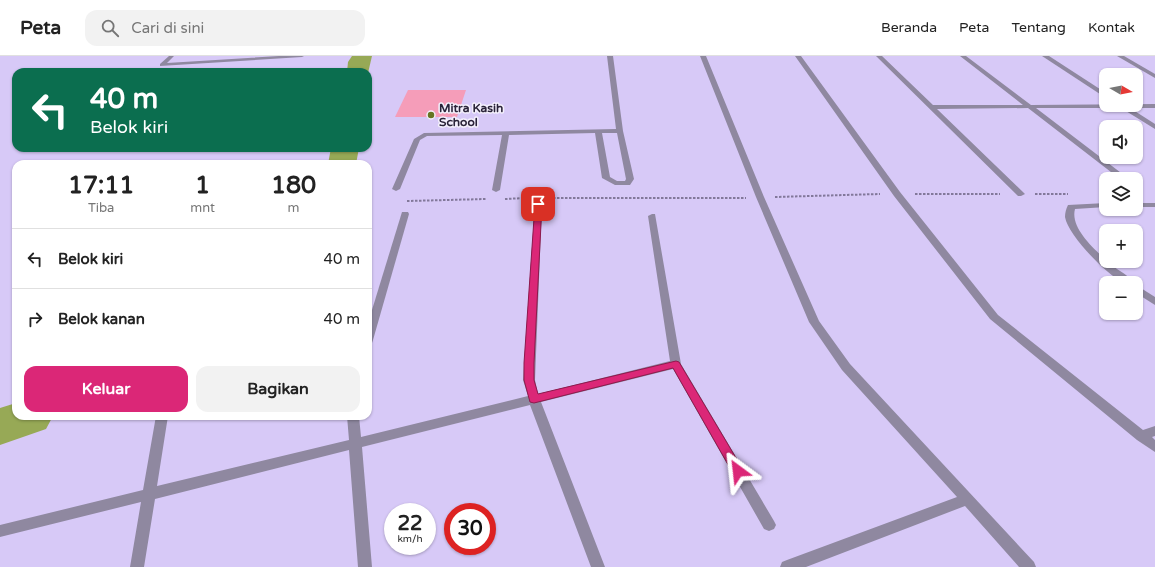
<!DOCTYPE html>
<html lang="id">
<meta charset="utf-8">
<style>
body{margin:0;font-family:"Varela Round",sans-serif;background:#f2f2f2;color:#222;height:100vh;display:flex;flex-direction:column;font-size:15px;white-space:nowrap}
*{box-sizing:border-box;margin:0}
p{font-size:13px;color:#767676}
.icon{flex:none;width:22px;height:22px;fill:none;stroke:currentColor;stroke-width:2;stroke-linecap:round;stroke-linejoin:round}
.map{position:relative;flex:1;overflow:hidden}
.panel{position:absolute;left:12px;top:104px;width:360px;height:260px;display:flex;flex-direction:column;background:#fff;border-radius:12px;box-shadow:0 1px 3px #0004}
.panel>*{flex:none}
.hud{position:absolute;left:12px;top:12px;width:360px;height:84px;border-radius:12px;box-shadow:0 1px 3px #0004;background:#0b6e4f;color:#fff;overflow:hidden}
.needle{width:26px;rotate:99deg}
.buttons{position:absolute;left:1099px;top:12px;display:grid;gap:8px}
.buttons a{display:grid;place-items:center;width:44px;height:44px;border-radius:8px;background:#fff;box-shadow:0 1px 3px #0004;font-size:20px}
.speed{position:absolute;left:384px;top:447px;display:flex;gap:8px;font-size:20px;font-weight:700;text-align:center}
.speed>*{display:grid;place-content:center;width:52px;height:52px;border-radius:50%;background:#fff;box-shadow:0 1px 3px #0004;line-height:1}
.speed small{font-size:10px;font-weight:400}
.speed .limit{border:6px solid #d22;background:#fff;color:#111}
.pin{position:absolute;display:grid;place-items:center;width:34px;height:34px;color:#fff;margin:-17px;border-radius:8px;box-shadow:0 2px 6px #0006}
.me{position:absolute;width:44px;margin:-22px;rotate:330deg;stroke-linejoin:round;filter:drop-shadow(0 0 3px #0008)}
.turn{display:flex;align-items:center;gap:14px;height:84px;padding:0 12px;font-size:18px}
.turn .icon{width:52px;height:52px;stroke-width:2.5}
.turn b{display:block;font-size:28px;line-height:34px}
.eta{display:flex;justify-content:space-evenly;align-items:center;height:68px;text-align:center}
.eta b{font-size:24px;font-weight:700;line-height:28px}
.primary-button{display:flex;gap:8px;margin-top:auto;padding:8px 12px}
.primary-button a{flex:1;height:46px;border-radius:12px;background:#db2777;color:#fff;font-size:16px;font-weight:700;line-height:46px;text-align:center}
.primary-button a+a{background:#f2f2f2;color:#222}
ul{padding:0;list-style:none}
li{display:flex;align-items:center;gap:12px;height:60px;padding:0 12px;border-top:1px solid #e0e0e0}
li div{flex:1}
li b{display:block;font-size:15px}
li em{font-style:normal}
header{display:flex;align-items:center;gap:24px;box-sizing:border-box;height:56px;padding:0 20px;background:#fff;border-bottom:1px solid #e0e0e0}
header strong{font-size:19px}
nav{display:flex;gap:22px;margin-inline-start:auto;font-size:14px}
.search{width:280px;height:36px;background:#f2f2f2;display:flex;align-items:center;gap:10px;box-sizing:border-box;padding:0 14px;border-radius:12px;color:#767676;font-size:15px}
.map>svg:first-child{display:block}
</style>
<header>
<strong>Peta</strong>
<div class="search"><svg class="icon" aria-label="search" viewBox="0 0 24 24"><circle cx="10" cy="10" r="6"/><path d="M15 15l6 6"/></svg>Cari di sini</div>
<nav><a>Beranda</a><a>Peta</a><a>Tentang</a><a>Kontak</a></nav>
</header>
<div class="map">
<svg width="1155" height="511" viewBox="0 0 1155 511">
<rect width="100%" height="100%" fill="#d7c9f7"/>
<path fill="#f59db9" d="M 408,34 L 466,34 L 457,61 L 395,61 Z"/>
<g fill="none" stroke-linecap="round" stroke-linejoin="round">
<g fill="#97a956" fill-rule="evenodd">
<path d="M 352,0 L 372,0 L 368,17 L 347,16 L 348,6 Z"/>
<path d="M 331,92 L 359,92 L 356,108 L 328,108 Z"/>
<path d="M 16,347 L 16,360 L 53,360 L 46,373 L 0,389 L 0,352 Z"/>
</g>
<g stroke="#82789a" stroke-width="2" stroke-dasharray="2.5 1.5" stroke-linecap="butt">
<path d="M 915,138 L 1000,138"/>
<path d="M 1035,138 L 1068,138"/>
<path d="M 775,141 L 880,138"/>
<path d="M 549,142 L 746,142"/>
<path d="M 505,143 L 526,142"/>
<path d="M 407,145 L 486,143"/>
</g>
<path fill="#8f88a0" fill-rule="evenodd" d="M 169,0 L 174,0 L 167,7 L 279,0 L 304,0 L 302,1 L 160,10 L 160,8 Z"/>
<g fill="#8f88a0" fill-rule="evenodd">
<path d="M 607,0 L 613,0 L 623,75 L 634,123 L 630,129 L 615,129 L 602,122 L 595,77 L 509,79 L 500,134 L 496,136 L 492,134 L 502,79 L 427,80 L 420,84 L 400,133 L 396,135 L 392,133 L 414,83 L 424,77 L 616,73 ZM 602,77 L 617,77 L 626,123 L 625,125 L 617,125 L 610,121 Z"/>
<path d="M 700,0 L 706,0 L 764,141 L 819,265 L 850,308 L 1034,506 L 1036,511 L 1019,511 L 965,450 L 806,511 L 780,511 L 782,506 L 787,504 L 957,441 L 842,314 L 809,266 L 756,141 Z"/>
<path d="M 795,0 L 801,0 L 900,136 L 998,259 L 1143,374 L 1155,370 L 1155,380 L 1152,381 L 1155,384 L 1155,396 L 1137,384 L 990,263 L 894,140 Z"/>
<path d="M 876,0 L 882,0 L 933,49 L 1023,49 L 960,0 L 966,0 L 1031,49 L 1155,48 L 1155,52 L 1130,52 L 1155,68 L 1155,73 L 1121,52 L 1036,52 L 1129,123 L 1120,123 L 1028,52 L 937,53 L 1025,138 L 1021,140 L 1018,140 Z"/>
<path d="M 1042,0 L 1049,0 L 1106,37 L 1106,42 Z"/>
<path d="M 1117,0 L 1124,0 L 1155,18 L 1155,22 Z"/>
<path d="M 535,146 L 538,146 L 542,148 L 535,324 L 538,338 L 670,305 L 648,160 L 652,158 L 655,158 L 681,308 L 774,465 L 776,469 L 774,473 L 769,475 L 764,473 L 673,313 L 541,346 L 605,511 L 591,511 L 530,349 L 362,391 L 372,511 L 358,511 L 349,394 L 155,443 L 144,511 L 130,511 L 141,446 L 0,481 L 0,469 L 143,434 L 156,360 L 168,360 L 157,430 L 349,384 L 347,360 L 359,360 L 361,381 L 528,340 L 523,324 Z"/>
<path d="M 1106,147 L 1106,151 L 1075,153 C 1069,175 1103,201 1117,213 C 1123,217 1130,221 1134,227 C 1130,227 1125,228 1122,226 C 1105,217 1068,179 1065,161 C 1065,157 1066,153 1068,149 Z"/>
<rect x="1136" y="147" width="19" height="4"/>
<path d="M 402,156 L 408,156 L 409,158 L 373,284 L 372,287 L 368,288 L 368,267 Z"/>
<path d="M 1136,229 L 1155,241 L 1155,249 L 1136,237 Z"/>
</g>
</g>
<path fill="#db2777" stroke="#8e194d" d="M 538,146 L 542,148 L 534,307 L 534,324 L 538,338 L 676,305 L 679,306 L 742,412 L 744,415 L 742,419 L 738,420 L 734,419 L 673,312 L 534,347 L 530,346 L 524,324 L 524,307 L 535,148 Z"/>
<circle fill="#657522" stroke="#f4f0fc" stroke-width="1.5" cx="431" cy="59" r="4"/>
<g text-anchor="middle" stroke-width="3" stroke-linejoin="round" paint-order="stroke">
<g font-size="12" font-weight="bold" fill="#2a2339" stroke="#f4f0fc" text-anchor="start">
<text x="439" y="56">Mitra Kasih<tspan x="439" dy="14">School</tspan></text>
</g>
</g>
</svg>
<div class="buttons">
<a><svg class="needle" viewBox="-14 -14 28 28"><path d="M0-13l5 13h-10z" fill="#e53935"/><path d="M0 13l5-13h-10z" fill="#767676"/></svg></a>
<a><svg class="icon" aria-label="sound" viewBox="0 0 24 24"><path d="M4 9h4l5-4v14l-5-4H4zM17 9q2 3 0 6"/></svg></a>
<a><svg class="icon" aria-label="layers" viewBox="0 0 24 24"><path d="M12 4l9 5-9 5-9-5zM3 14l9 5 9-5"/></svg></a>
<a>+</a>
<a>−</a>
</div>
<div class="speed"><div>22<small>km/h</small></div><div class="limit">30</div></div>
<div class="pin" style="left:538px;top:148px;background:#d93025"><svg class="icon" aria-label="arrive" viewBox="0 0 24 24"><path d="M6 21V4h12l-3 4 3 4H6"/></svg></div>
<svg class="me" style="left:738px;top:415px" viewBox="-20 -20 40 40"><path d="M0-17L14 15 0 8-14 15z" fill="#db2777" stroke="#fff" stroke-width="4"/></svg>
<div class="hud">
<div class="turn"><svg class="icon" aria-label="left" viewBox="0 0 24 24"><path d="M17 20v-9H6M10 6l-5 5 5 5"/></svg><div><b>40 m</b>Belok kiri</div></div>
</div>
<section class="panel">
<div class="eta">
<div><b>17:11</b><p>Tiba</p></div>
<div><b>1</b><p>mnt</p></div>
<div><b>180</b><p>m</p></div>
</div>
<ul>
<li><svg class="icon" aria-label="left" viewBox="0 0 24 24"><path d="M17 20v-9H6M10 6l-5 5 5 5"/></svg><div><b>Belok kiri</b></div><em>40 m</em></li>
<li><svg class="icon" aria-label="right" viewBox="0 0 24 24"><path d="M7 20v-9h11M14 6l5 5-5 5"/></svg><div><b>Belok kanan</b></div><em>40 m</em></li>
</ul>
<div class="primary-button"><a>Keluar</a><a>Bagikan</a></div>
</section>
</div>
